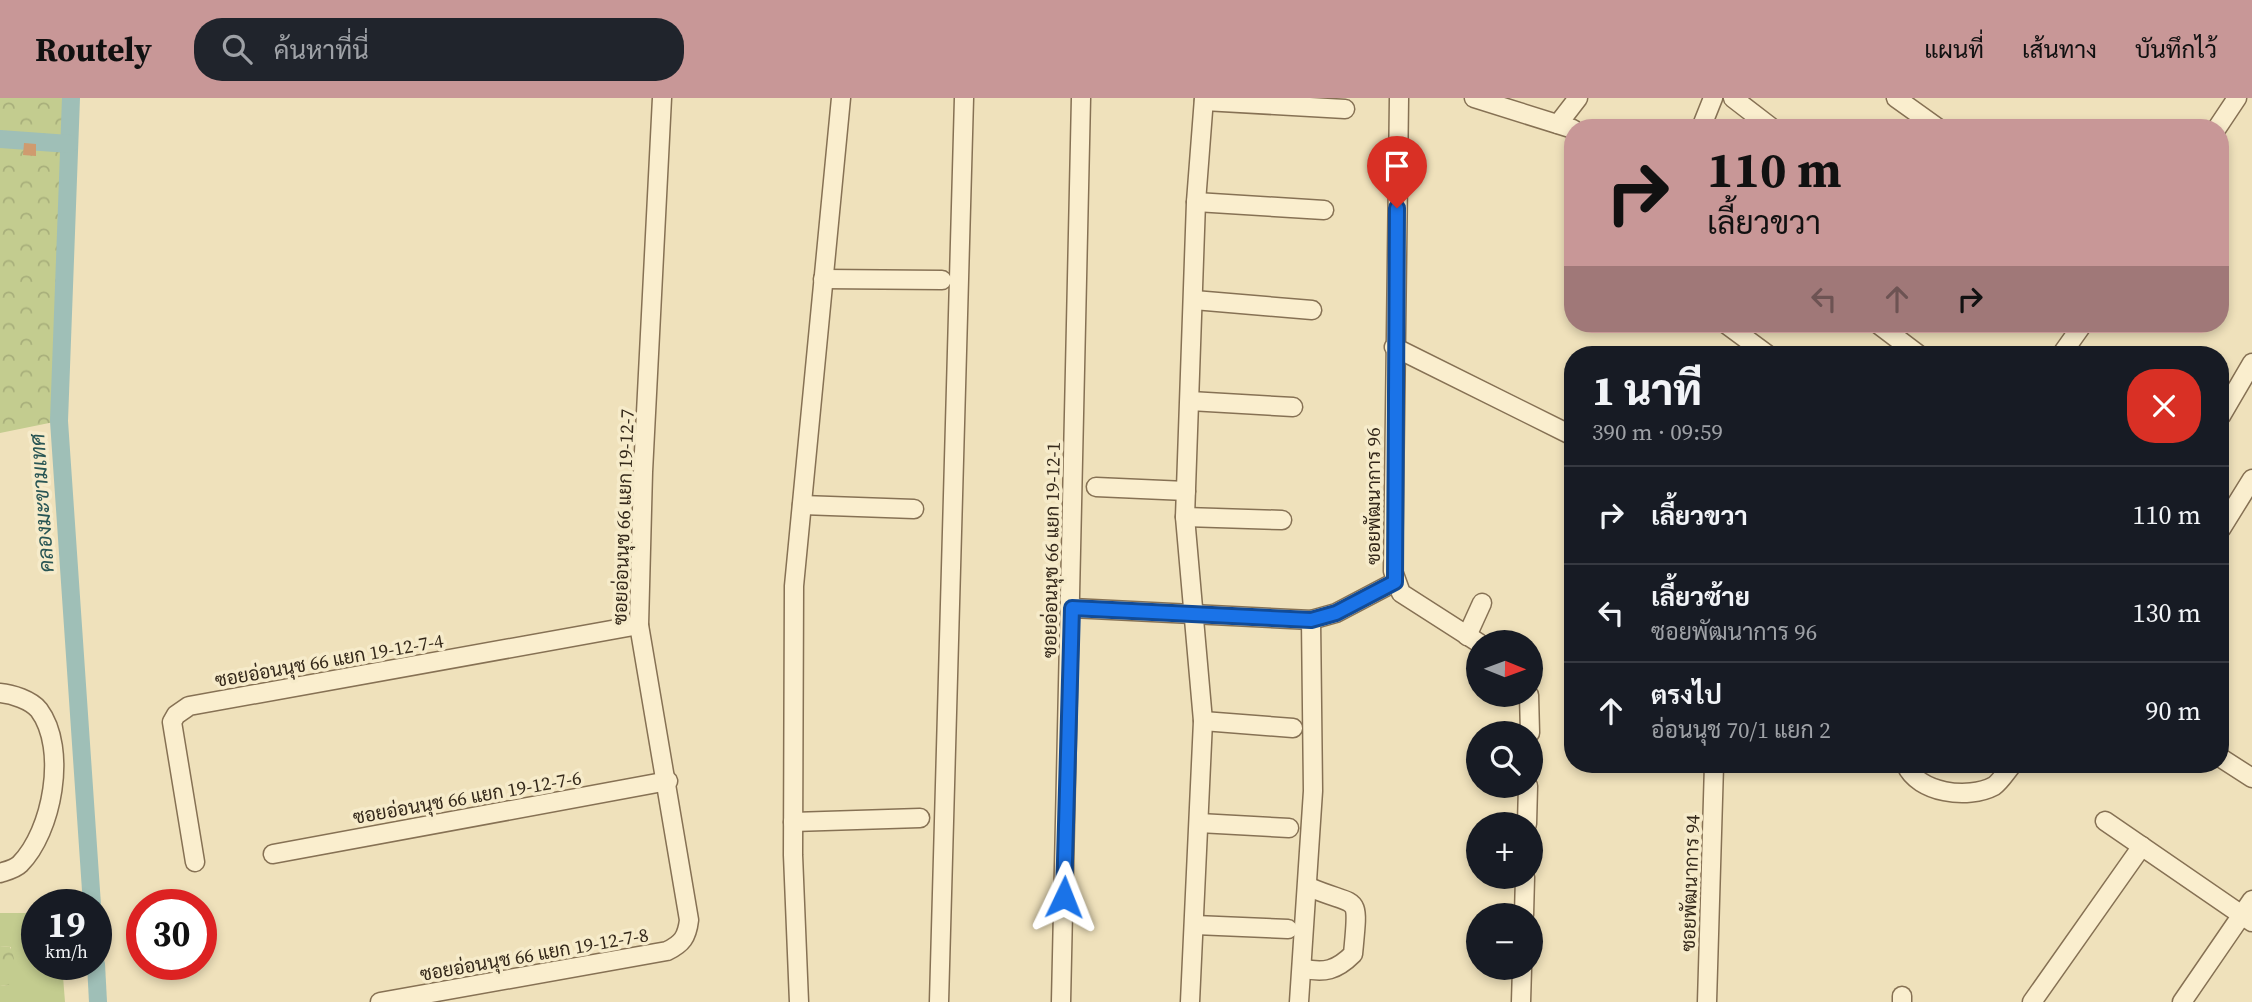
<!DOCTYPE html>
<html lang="th">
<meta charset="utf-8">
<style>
body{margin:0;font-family:"Source Serif 4",Sarabun,serif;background:#20242c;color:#f1f3f6;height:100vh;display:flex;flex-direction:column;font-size:26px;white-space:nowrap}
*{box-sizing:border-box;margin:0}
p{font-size:23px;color:#9ea1a6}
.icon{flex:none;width:38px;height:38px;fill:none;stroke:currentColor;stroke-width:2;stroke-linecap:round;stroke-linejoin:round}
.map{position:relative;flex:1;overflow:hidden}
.side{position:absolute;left:1564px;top:248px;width:665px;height:427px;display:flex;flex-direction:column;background:#171b24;border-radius:28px;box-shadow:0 4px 10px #0003}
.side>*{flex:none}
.top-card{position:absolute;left:1564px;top:21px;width:665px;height:214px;border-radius:28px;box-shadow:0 4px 10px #0003;background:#c89797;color:#111;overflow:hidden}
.needle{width:46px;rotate:91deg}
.tools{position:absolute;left:1466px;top:532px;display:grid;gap:14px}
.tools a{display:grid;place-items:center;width:77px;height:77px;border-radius:50%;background:#171b24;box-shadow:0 4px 10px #0003;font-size:35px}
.speed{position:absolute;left:21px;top:791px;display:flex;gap:14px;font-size:35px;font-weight:700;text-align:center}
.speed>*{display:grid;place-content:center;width:91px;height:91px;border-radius:50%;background:#171b24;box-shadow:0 4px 10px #0003;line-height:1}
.speed small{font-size:18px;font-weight:400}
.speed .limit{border:10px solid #d22;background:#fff;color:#111}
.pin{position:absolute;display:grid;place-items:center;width:60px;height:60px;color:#fff;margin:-72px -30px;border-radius:50% 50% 50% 0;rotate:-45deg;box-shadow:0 0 7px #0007}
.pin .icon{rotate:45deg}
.me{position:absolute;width:77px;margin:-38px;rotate:2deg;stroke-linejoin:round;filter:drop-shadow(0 0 5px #0008)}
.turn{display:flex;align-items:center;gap:24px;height:147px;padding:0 28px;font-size:32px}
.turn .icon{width:91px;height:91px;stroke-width:2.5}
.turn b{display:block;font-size:49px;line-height:60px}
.lanes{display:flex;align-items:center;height:66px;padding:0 28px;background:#0003;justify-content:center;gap:35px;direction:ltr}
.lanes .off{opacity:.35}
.round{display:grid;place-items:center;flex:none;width:74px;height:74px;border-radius:28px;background:#20242c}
.headline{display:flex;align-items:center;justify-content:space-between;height:119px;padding:0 28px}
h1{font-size:42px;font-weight:800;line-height:52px}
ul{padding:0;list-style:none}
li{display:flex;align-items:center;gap:21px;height:98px;padding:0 28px;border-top:2px solid #363941}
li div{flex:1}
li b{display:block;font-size:26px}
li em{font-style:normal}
header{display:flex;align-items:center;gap:42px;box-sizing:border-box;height:98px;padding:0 35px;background:#c89797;color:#111}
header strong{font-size:33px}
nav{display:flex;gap:38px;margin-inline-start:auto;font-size:24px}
.search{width:490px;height:63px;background:#20242c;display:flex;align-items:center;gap:18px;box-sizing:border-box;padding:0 24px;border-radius:28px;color:#9ea1a6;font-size:26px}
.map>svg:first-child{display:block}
</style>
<header>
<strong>Routely</strong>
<div class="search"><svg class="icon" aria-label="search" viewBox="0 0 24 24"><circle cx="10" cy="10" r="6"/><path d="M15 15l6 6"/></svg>ค้นหาที่นี่</div>
<nav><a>แผนที่</a><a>เส้นทาง</a><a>บันทึกไว้</a></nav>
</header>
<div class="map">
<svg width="2252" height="904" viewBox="0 0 2252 904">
<defs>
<pattern id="forest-crowns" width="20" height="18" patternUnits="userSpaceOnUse" patternTransform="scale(1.75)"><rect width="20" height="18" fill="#c3cc8f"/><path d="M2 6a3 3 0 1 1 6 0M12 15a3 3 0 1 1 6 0" fill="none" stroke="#a8af7b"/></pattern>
</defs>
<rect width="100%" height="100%" fill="#efe1bb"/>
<path fill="#c3cc8f" d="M 0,815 L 37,815 L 37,866 L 62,866 L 65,904 L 0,904 L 0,888 L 9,887 L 11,849 L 0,848 Z"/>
<g fill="url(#forest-crowns)">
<path d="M 0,0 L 71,0 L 59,323 L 0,335 Z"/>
<path d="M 0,848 L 10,849 C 16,863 17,873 9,887 L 0,888 Z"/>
</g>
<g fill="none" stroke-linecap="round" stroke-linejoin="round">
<g stroke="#9fbfb7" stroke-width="18">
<path d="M 71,0 L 59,323 L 92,807"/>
<path d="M 0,41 L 69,46"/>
<path d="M 96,866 L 98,904"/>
</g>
</g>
<path fill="#cf9b6f" d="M 24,45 L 36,46 L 36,58 L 23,57 Z"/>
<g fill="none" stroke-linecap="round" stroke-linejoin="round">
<g stroke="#867154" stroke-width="21">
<g id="minor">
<path d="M 1399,0 L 1393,473 L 1401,495 L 1479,545"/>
<path d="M 1474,0 L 1573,31"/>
<path d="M 1733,0 L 1772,30"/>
<path d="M 1896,0 L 1938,30"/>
<path d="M 1204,3 L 1345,11"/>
<path d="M 1558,26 L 1578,0"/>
<path d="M 1701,30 L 1713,0"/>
<path d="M 2217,30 L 2237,0"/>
<path d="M 1196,104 L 1324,112"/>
<path d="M 823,181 L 942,182"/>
<path d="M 1194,202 L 1312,212"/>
<path d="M 1726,226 L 1768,257"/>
<path d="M 1878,226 L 1919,257"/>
<path d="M 1394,249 L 1573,338"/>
<path d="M 2061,257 L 2083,226"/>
<path d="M 1190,303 L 1293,309"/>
<path d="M 2221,318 L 2252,265"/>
<path d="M 1096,389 L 1186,393"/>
<path d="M 802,407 L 914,411"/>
<path d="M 1185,419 L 1282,422"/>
<path d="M 2221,431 L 2252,381"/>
<path d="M 1072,510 L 1311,522 L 1336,515 L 1395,484"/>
<path d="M 1467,538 L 1482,505"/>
<path d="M 0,595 C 12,596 31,602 39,612 C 68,651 52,734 20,766 C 15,771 6,773 0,775"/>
<path d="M 1529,597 L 1530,635"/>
<path d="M 1203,623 L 1293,630"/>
<path d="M 2221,660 L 2252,680"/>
<path d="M 1906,667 C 1918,695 1968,702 1994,688 C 2000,684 2007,673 2012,667"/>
<path d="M 2105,723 L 2252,824"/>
<path d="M 793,724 L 920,720"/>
<path d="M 1199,725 L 1289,730"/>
<path d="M 1527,726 L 1528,688"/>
<path d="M 273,756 L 668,683"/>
<path d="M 195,764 L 172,624 L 176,617 L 189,608 L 639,527"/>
<path d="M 1524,817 L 1525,779"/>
<path d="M 1195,827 L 1288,831"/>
<path d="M 1302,870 C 1324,876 1337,872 1353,856 C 1359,792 1360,811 1309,789"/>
<path d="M 1902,898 L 1902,904"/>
<path d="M 380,904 L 667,853 C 682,846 687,839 689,822 L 639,527 L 643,374 L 662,0"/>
<path d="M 799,904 L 793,757 L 794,488 L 841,0"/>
<path d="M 939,904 L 964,0"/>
<path d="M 1061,904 L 1081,0"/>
<path d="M 1190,904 L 1203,623 L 1185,419 L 1196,104 L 1204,0"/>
<path d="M 1299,904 L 1313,693 L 1311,522"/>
<path d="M 1521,904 L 1522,870"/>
<path d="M 1707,904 L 1714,667"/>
<path d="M 2032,904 L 2142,748"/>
<path d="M 2182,904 L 2252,802"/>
</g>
</g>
<use href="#minor" stroke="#faeece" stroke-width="18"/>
</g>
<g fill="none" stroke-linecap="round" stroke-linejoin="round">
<g stroke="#114b97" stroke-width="18">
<path id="route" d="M 1064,799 L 1072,510 L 1311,522 L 1336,515 L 1395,484 L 1397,110"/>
</g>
<use href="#route" stroke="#1a73e8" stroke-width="12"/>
</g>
<g text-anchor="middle" stroke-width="7" stroke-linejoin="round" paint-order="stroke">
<g font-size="19" fill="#34281a" stroke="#f6ebca">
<text transform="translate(1373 398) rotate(-90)" y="7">ซอยพัฒนาการ 96</text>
<text transform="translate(623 419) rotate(-88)" y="7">ซอยอ่อนนุช 66 แยก 19-12-7</text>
<text transform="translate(1051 452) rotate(-89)" y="7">ซอยอ่อนนุช 66 แยก 19-12-1</text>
<text transform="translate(329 562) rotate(-10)" y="7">ซอยอ่อนนุช 66 แยก 19-12-7-4</text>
<text transform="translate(467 699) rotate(-10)" y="7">ซอยอ่อนนุช 66 แยก 19-12-7-6</text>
<text transform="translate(1690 785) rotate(-88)" y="7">ซอยพัฒนาการ 94</text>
<text transform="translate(534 856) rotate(-10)" y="7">ซอยอ่อนนุช 66 แยก 19-12-7-8</text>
</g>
<g font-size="21" font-style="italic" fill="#285554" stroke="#f6ebca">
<text transform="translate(42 405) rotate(-94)" y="7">คลองมะขามเทศ</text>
</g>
</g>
</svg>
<div class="tools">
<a><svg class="needle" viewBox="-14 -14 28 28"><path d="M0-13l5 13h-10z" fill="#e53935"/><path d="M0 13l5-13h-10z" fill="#9ea1a6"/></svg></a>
<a><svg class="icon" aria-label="search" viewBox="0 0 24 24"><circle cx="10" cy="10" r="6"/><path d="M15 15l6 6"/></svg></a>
<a>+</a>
<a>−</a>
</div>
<div class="speed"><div>19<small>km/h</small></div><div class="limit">30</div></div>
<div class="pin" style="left:1397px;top:110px;background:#d93025"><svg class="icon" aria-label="arrive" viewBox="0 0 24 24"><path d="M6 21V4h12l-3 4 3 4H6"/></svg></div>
<svg class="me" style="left:1064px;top:799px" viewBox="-20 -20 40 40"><path d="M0-17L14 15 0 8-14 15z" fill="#1a73e8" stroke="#fff" stroke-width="4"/></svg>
<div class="top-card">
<div class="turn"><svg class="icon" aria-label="right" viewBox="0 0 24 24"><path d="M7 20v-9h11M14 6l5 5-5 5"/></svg><div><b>110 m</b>เลี้ยวขวา</div></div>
<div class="lanes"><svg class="icon off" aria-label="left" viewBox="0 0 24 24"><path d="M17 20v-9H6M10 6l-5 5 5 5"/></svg><svg class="icon off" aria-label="ahead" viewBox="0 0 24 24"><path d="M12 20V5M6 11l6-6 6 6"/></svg><svg class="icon" aria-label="right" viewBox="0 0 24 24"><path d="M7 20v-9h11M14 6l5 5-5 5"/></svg></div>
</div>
<section class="side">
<div class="headline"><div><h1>1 นาที</h1><p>390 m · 09:59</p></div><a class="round" style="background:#d93025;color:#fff"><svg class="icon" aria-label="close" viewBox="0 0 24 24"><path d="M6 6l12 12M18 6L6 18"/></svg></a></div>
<ul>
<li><svg class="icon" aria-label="right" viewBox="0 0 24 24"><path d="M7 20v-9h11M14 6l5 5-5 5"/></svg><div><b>เลี้ยวขวา</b></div><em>110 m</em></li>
<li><svg class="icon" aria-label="left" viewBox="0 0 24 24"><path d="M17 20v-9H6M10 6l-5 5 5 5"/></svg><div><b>เลี้ยวซ้าย</b><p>ซอยพัฒนาการ 96</p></div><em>130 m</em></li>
<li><svg class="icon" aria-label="ahead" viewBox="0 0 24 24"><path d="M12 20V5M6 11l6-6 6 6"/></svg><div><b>ตรงไป</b><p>อ่อนนุช 70/1 แยก 2</p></div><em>90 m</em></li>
</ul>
</section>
</div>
